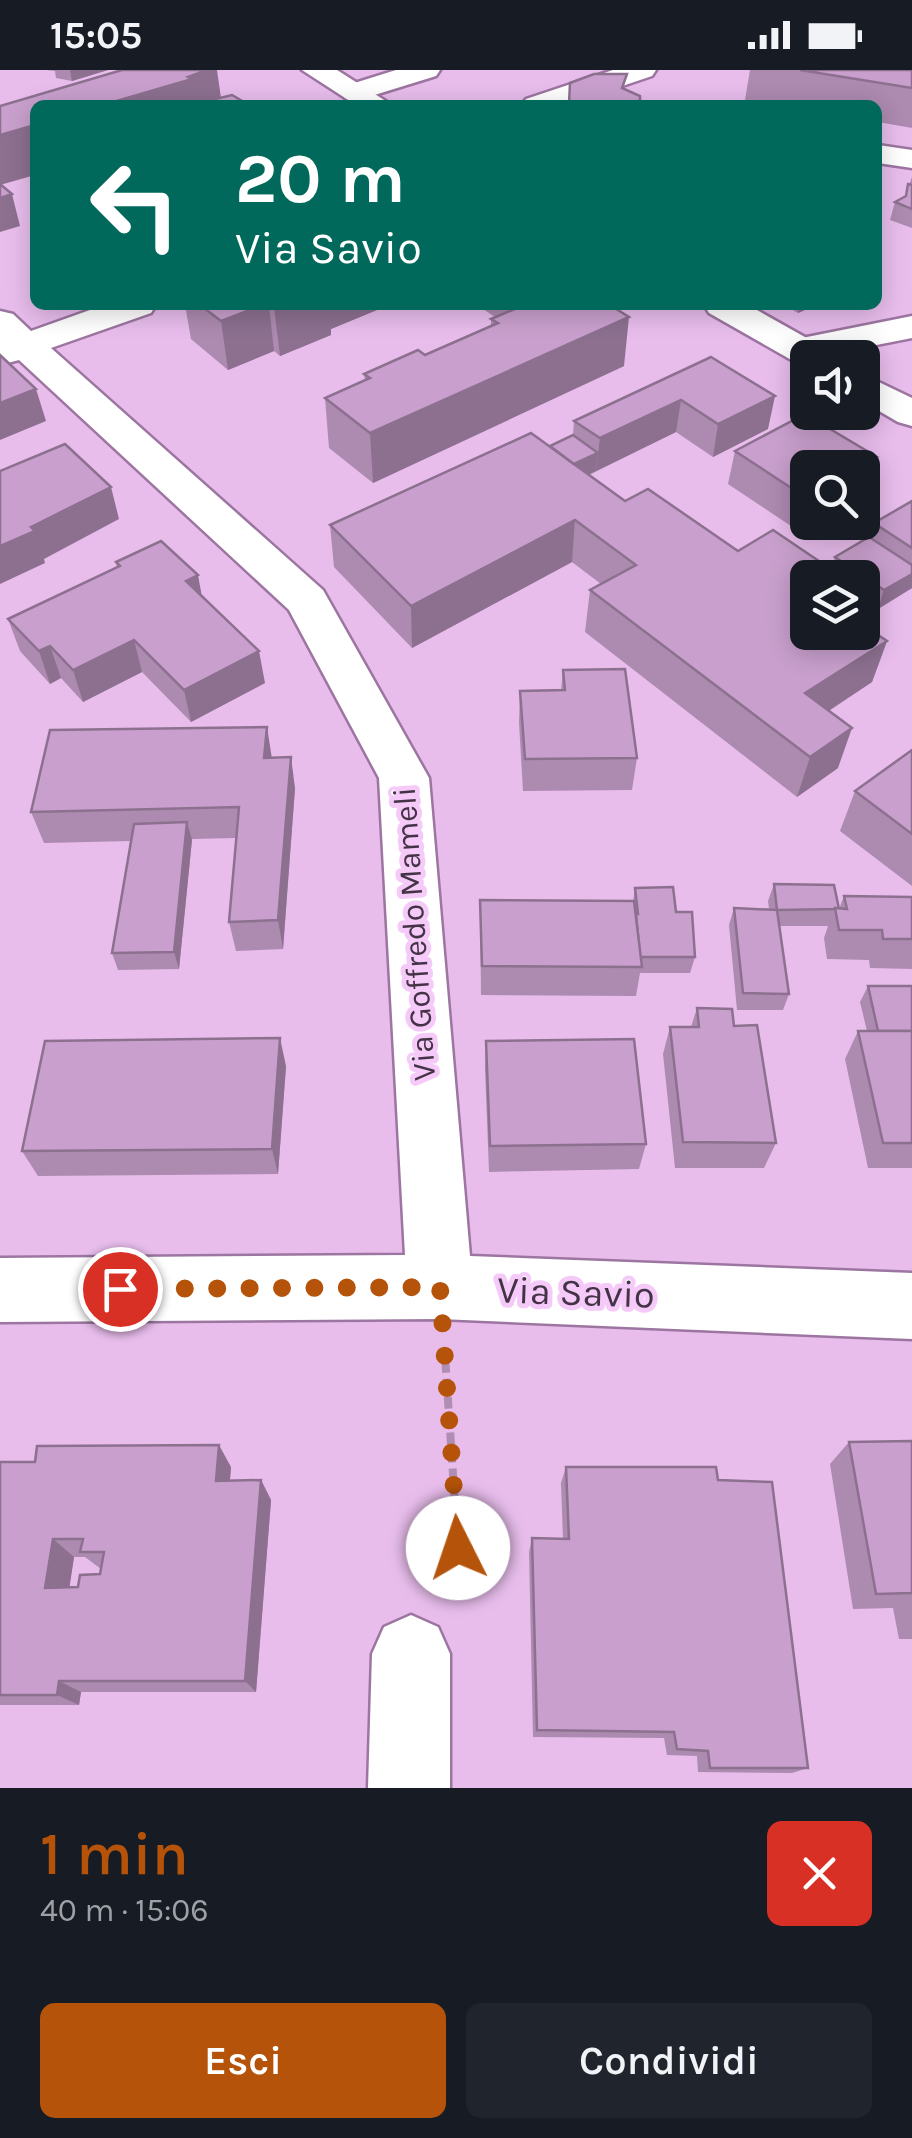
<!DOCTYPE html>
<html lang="it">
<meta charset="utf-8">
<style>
body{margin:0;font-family:Karla,sans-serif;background:#20242c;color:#f1f3f6;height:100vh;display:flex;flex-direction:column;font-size:38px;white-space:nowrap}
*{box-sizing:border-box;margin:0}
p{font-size:32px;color:#9ea1a6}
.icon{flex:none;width:55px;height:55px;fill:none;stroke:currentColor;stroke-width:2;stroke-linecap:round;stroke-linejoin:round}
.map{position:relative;height:1718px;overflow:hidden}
.side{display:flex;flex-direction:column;background:#171b24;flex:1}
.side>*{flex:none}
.top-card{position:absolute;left:30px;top:30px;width:852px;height:210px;border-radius:15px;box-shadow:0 5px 25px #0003;background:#00695c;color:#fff;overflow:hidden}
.buttons{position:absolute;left:790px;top:270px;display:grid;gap:20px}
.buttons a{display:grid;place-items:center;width:90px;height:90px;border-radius:15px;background:#171b24;box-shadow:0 5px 25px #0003;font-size:50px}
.pin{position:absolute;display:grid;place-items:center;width:85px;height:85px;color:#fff;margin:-42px;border:5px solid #fff;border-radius:50%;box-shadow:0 2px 10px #0007}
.me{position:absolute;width:110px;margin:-55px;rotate:356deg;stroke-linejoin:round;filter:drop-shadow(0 0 8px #0008)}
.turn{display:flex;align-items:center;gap:35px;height:210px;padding:0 40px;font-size:45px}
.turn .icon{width:130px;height:130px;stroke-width:2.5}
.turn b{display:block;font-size:70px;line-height:85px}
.round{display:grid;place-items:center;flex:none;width:105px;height:105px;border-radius:15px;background:#20242c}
.head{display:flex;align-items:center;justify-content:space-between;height:170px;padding:0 40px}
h1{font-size:60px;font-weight:600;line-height:75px;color:#b45309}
.action{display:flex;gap:20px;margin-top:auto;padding:20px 40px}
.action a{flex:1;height:115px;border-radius:15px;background:#b45309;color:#fff;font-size:40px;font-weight:600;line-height:115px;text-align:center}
.action a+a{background:#20242c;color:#f1f3f6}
.status{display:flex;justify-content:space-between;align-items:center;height:70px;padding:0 50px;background:#171b24;direction:ltr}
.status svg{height:28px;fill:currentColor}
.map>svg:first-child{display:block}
</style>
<div class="status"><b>15:05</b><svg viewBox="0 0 49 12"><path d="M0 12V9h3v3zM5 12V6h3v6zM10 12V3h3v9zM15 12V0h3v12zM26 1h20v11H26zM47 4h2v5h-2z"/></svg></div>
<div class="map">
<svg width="912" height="1718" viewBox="0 0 912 1718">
<rect width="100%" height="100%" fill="#e8bdec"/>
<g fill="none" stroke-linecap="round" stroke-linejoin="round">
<g stroke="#9c75a0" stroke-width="5">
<g id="minor">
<path d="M 396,0 L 440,0 L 436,6 L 355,31 L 345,28 L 340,22 L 345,16 Z"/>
<path d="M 613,0 L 656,0 L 652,6 L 566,35 L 522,35 L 526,29 Z"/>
<path d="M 878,75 L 912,80 L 912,98 L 878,93 Z"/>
<path d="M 104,235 L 156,235 L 151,243 L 51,278 L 323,520 L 429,708 L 470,1186 L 912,1203 L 912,1269 L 440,1249 L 0,1252 L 0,1188 L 405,1185 L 379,708 L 289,540 L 19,290 L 0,295 L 0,241 L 13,244 L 31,261 Z"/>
<path d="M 912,246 L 912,268 L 800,290 L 787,287 L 781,279 L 787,271 Z"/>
<path d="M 411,1545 L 438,1557 L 450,1584 L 450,1718 L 368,1718 L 372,1584 L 384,1557 Z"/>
</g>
</g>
<g stroke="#9c75a0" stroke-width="5">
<g id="major">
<path d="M 302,0 L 337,0 L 392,35 L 356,35 Z"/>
<path d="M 704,235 L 748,235 L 828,280 L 833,288 L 808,288 L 808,297 L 802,296 L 709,243 Z"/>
<path d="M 862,304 L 912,328 L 912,356 L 898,352 L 862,331 Z"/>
</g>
</g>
<path stroke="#b08eb4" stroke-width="8" stroke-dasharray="12 6" stroke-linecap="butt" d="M 442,1515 L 458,1478 L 445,1286"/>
<use href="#minor" fill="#fff" fill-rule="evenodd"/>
<use href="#major" fill="#fff" fill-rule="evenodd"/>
</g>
<g fill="#ad8ab0" fill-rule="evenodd">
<path d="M 46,0 L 108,0 L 72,11 L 56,8 L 55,1 Z"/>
<path d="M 750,0 L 912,0 L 912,58 L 878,52 L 878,35 L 776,35 L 745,30 Z"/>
<path d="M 912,107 L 912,158 L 890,150 L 895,132 L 905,126 Z"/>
<path d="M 185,235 L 389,235 L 331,259 L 331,265 L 280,286 L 274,281 L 228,300 L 191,269 Z"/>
<path d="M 477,235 L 610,235 L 624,296 L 373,413 L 329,378 L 325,328 L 365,311 L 364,304 L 425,285 L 491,256 L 491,249 L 495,247 Z"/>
<path d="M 784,235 L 816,235 L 798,243 Z"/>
<path d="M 711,287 L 768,359 L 713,387 L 676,362 L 589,405 L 625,431 L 738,481 L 831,499 L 835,487 L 869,467 L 874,453 L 912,431 L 912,518 L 878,539 L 862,528 L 862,508 L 808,508 L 808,562 L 887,571 L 872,612 L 829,641 L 838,698 L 797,727 L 585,562 L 590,520 L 601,514 L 572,492 L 412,578 L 334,497 L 330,455 L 550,376 L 573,365 L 574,351 Z"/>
<path d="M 735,381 L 877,387 L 867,420 L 862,423 L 862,398 L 808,452 L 797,460 L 728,414 Z"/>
<path d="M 116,492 L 202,526 L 265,613 L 191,652 L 142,602 L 83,632 L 61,608 L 50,614 L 20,581 L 8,549 L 117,498 Z"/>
<path d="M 563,600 L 637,688 L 632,720 L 523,721 L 519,653 L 520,621 L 561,620 Z"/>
<path d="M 912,680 L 912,816 L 840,761 L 855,721 Z"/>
<path d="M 272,688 L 295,718 L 283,879 L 236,881 L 229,852 L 236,768 L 192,769 L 179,899 L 118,900 L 112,883 L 131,771 L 44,773 L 31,742 Z"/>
<path d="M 774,814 L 839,839 L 844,826 L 912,827 L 912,899 L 870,898 L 869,890 L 827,889 L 824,868 L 828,856 L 780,856 L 789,924 L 783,940 L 737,940 L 729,855 L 734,838 L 769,839 L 768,831 Z"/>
<path d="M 635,818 L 676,842 L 695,887 L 690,903 L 640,903 L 636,926 L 481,925 L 480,830 L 633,831 Z"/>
<path d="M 868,916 L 912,916 L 912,1098 L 868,1098 L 845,989 L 858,961 L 867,961 L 860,932 Z"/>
<path d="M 697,938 L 776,1073 L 764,1098 L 675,1098 L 663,984 L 670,957 L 691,957 Z"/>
<path d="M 486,971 L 646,1074 L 639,1099 L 489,1102 L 485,998 Z"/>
<path d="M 286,996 L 278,1104 L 38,1106 L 22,1081 Z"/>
<path d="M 912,1371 L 912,1569 L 899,1569 L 893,1538 L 853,1539 L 830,1394 L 849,1372 Z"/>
<path d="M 0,1392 L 231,1397 L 230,1411 L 261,1410 L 271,1430 L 256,1622 L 81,1622 L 79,1635 L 0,1635 ZM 74,1487 L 85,1487 L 101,1499 L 100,1504 L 78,1517 L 69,1518 Z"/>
<path d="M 566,1397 L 718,1410 L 808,1698 L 792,1703 L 698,1702 L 697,1686 L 667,1685 L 664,1668 L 533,1667 L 529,1482 L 532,1468 L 563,1469 L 561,1413 Z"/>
</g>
<g fill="#8d7090">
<path d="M 70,0 L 108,0 L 72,11 Z"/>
<path d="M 207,0 L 217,0 L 222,35 L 199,33 L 199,35 L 103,35 Z"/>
<path d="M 35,55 L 35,105 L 0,115 L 0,65 Z"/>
<path d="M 12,124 L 20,156 L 0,162 L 0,128 Z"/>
<path d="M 263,235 L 269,235 L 274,281 L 228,300 L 221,251 Z"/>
<path d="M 278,235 L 389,235 L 331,259 L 331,265 L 280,286 L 274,237 Z"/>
<path d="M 799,235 L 816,235 L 798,243 Z"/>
<path d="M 629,247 L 624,296 L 373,413 L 370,363 Z"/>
<path d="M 36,319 L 46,351 L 0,370 L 0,333 Z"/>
<path d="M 775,326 L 768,359 L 713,387 L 718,354 Z"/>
<path d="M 681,330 L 676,362 L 596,401 L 600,368 Z"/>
<path d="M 598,383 L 596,401 L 553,423 L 555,404 Z"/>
<path d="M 877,387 L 867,420 L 862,423 L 862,398 L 858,398 Z"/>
<path d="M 111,417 L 119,449 L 44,489 L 45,493 L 0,514 L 0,476 L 31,457 Z"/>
<path d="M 808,425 L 808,452 L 809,452 L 797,460 L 805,427 Z"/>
<path d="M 575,450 L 572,492 L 412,578 L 411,536 Z"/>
<path d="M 912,504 L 912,518 L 878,539 L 884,520 Z"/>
<path d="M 198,505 L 204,538 L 186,511 Z"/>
<path d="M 134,570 L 142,602 L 83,632 L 73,600 Z"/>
<path d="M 887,571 L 872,612 L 793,664 L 805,623 Z"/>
<path d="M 50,576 L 61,608 L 50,614 L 39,581 Z"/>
<path d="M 259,581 L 265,613 L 191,652 L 184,620 Z"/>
<path d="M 267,657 L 272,689 L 264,688 Z"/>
<path d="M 852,658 L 838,698 L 797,727 L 810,687 Z"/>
<path d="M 291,687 L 295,718 L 283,879 L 278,850 Z"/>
<path d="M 187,752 L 192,770 L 179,899 L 174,882 Z"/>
<path d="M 280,968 L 286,996 L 278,1104 L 272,1079 Z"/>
<path d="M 219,1375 L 231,1397 L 228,1431 L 216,1411 Z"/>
<path d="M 261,1410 L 271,1430 L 256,1622 L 245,1611 Z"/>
<path d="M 53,1469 L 74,1487 L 67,1534 L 45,1518 Z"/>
<path d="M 59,1611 L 81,1622 L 79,1635 L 57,1625 Z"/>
</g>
<g fill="#c9a0cd" stroke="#8d7090" stroke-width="2.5" fill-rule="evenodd">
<path d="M 122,0 L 207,0 L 188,7 L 192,9 L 103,35 L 35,35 L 35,55 L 0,65 L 0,36 Z"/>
<path d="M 800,0 L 912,0 L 912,18 Z"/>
<path d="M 594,4 L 627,4 L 622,18 L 640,26 L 640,35 L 569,34 L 570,13 Z"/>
<path d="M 232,25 L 249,35 L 201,35 L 199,33 Z"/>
<path d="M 0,114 L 12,124 L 0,128 Z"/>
<path d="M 908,114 L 912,115 L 912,139 L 895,132 L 906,126 Z"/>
<path d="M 200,235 L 263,235 L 221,251 Z"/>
<path d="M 504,235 L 524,235 L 512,240 Z"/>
<path d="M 524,235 L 610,235 L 629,247 L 370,363 L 325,328 L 370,308 L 364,304 L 418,280 L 425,285 L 498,253 L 491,249 Z"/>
<path d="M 0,285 L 36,319 L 0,333 Z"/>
<path d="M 711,287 L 775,326 L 718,354 L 681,330 L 600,368 L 574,351 Z"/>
<path d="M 805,344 L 877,387 L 858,398 L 808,398 L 808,425 L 805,427 L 735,381 Z"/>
<path d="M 531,363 L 625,431 L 648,419 L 738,481 L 773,460 L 844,508 L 808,508 L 808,562 L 862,562 L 862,554 L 887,571 L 805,623 L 852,658 L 810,687 L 590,520 L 636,495 L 575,450 L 411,536 L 330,455 Z"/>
<path d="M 573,365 L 598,383 L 574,394 L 550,376 Z"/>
<path d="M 65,374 L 111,417 L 31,457 L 35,461 L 0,476 L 0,401 Z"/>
<path d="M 912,431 L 912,478 L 874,453 Z"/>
<path d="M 869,467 L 912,495 L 912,504 L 884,520 L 835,487 Z"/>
<path d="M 161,471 L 198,505 L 186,511 L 259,581 L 184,620 L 134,570 L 73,600 L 50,576 L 39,581 L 8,549 L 120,496 L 116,492 Z"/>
<path d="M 625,599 L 637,688 L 525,689 L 520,621 L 565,620 L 563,600 Z"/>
<path d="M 267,657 L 264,688 L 291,687 L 278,850 L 229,852 L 239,737 L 31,742 L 50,660 Z"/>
<path d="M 912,680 L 912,764 L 855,721 Z"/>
<path d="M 187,752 L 174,882 L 112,883 L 134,754 Z"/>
<path d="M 774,814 L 834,815 L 839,839 L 777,840 Z"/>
<path d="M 673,817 L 676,842 L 692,842 L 695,887 L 640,887 L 636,844 L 638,844 L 635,818 Z"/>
<path d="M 844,826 L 912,827 L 912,869 L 883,869 L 882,860 L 839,860 L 835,838 L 847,839 Z"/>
<path d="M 480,830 L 634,831 L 642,897 L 482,896 Z"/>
<path d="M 734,838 L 777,840 L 789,924 L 743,923 Z"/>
<path d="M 868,916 L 912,916 L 912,961 L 878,961 Z"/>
<path d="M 697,938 L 732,939 L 734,956 L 757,955 L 776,1073 L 683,1072 L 670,957 L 699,957 Z"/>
<path d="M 858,961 L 912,961 L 912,1073 L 883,1073 Z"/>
<path d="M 280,968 L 272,1079 L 22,1081 L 45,971 Z"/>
<path d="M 634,969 L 646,1074 L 490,1076 L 486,971 Z"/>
<path d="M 912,1371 L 912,1523 L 876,1524 L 849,1372 Z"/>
<path d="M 219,1375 L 216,1411 L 261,1410 L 245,1611 L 59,1611 L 57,1625 L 0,1625 L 0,1392 L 35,1392 L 37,1376 ZM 53,1469 L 83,1469 L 80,1482 L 104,1482 L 100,1504 L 80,1505 L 78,1517 L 45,1518 Z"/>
<path d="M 566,1397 L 716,1397 L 718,1410 L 772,1412 L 808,1698 L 710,1698 L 708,1681 L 677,1679 L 674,1662 L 537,1660 L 532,1468 L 569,1469 Z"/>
</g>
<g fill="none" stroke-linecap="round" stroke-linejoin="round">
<path stroke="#b45309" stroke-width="18" stroke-dasharray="0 32.4" d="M 120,1219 L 440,1217 L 458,1478"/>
</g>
<g text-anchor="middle" stroke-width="10" stroke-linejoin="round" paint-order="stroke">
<g font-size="32" fill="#443346" stroke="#f5caf9">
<text transform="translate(414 864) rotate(-94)" y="11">Via Goffredo Mameli</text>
</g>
<g font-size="38" fill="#443346" stroke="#f5caf9">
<text transform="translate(576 1222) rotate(2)" y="13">Via Savio</text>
</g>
</g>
</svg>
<div class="buttons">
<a><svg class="icon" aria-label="sound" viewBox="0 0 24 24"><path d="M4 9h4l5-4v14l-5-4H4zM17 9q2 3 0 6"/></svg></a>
<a><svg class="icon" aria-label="search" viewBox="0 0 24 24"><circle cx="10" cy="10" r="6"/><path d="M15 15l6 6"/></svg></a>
<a><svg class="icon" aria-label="layers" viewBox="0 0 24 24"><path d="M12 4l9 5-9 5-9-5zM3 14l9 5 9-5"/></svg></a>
</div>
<div class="pin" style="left:120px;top:1219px;background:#d93025"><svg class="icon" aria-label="arrive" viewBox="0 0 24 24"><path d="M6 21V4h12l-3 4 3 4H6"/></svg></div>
<svg class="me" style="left:458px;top:1478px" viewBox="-20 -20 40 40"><circle r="19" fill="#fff"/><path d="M0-13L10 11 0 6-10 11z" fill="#b45309"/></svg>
<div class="top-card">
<div class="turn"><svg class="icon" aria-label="left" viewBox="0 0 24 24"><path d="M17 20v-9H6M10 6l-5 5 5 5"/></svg><div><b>20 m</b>Via Savio</div></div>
</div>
</div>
<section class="side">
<div class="head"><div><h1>1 min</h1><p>40 m · 15:06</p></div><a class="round" style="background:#d93025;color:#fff"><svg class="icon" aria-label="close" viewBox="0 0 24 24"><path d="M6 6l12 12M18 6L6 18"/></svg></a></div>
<div class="action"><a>Esci</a><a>Condividi</a></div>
</section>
